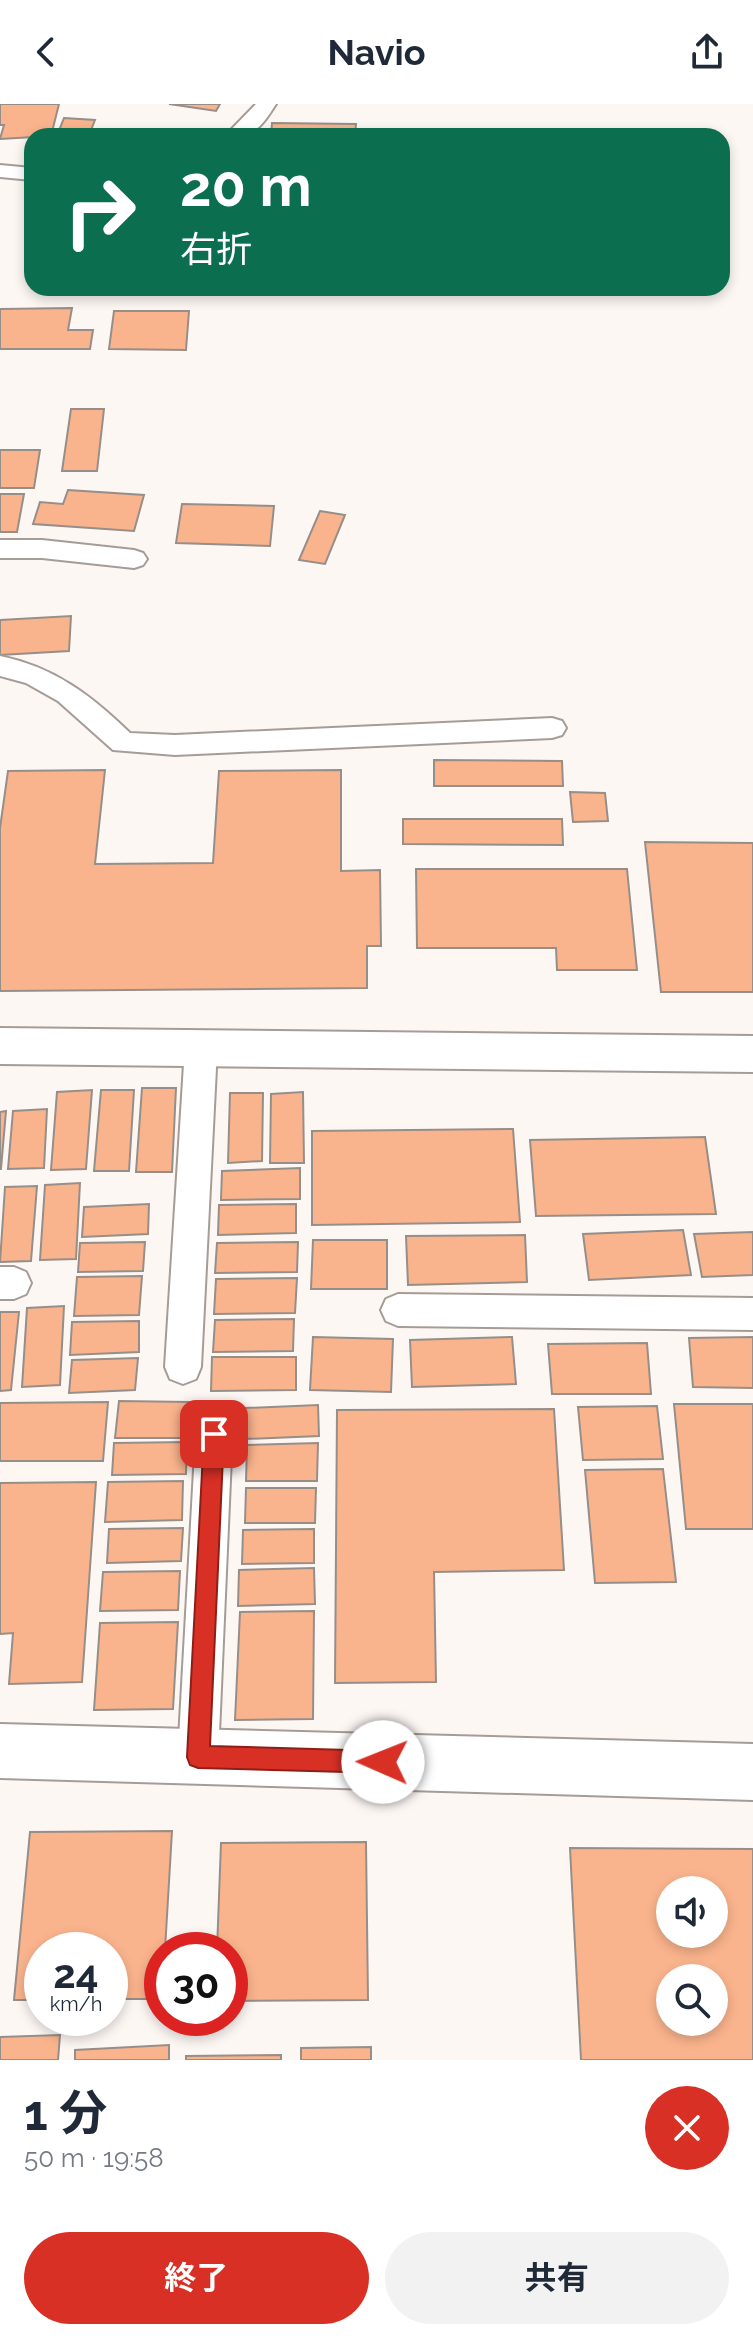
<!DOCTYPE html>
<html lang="ja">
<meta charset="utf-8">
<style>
body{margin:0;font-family:Raleway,"Noto Sans JP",sans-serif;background:#f2f2f3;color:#1f2937;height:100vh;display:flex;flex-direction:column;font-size:30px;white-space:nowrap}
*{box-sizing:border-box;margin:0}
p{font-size:26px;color:#747a83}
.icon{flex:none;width:44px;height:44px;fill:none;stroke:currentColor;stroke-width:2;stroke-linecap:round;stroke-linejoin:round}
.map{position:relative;height:1956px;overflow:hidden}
.sheet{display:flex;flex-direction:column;background:#fff;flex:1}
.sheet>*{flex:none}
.top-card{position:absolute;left:24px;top:24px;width:706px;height:168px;border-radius:24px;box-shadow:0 4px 12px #0003;background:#0b6e4f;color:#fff;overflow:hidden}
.buttons{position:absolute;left:656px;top:1772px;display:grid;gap:16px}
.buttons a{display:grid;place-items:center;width:72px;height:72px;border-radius:50%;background:#fff;box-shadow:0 4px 12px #0003;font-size:40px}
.speed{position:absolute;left:24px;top:1828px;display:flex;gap:16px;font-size:40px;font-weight:700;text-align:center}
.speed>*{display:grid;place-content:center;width:104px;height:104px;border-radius:50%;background:#fff;box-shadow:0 4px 12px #0003;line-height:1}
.speed small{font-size:20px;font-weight:400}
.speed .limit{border:12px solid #d22;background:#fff;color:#111}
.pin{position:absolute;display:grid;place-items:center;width:68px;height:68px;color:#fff;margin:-34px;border-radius:16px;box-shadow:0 4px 12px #0006}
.me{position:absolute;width:88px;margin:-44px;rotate:271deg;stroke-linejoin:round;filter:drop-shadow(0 0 6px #0008)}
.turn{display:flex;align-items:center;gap:28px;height:168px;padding:0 24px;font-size:36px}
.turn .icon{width:104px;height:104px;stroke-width:2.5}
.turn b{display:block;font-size:56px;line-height:68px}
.round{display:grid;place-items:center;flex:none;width:84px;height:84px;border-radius:42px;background:#f2f2f3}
.head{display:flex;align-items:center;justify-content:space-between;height:136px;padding:0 24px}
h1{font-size:48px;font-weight:700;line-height:60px}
.primary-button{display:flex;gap:16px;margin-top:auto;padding:16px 24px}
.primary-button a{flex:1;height:92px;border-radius:48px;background:#d93025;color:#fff;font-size:32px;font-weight:700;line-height:92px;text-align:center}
.primary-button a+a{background:#f2f2f3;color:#1f2937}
header{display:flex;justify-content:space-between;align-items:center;height:104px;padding:0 24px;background:#fff;font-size:36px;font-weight:700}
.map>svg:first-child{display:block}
</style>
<header><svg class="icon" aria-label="back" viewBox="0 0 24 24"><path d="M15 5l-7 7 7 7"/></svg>Navio<svg class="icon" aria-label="share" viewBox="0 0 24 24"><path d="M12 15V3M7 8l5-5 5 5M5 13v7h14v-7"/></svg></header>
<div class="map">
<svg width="753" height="1956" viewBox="0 0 753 1956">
<rect width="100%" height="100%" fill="#fdf7f4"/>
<g fill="#fab48d" stroke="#978e88" stroke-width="2" fill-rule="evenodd">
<path d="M 0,0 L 59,0 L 51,32 L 0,35 L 4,21 L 0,21 Z"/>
<path d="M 169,0 L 220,0 L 216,7 Z"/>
<path d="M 64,14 L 95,16 L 89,31 L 58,29 Z"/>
<path d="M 272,19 L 356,20 L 355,32 L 271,32 Z"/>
<path d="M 389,25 L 448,26 L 448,32 L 389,32 Z"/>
<path d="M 72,204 L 68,226 L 93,226 L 90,245 L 0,245 L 0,205 Z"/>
<path d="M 114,207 L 189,207 L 186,246 L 109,245 Z"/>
<path d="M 71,305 L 104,305 L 97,367 L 62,367 Z"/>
<path d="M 0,346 L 40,346 L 34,384 L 0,384 Z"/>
<path d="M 68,386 L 144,391 L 134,427 L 33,420 L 40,398 L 63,400 Z"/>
<path d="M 0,390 L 24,390 L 17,428 L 0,428 Z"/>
<path d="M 182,400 L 274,402 L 270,442 L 176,439 Z"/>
<path d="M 320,407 L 345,411 L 325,460 L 299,456 Z"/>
<path d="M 71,512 L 69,547 L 0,551 L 0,516 Z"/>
<path d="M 434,656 L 562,657 L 563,682 L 434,682 Z"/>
<path d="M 105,666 L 95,760 L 213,759 L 219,667 L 341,666 L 341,767 L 380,766 L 381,842 L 367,842 L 367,884 L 0,887 L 0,724 L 8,667 Z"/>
<path d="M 570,688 L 605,689 L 608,717 L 573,718 Z"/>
<path d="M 403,715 L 562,715 L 563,741 L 403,740 Z"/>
<path d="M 645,738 L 753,739 L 753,888 L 661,888 Z"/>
<path d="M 416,765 L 627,765 L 637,866 L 557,866 L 556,844 L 417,844 Z"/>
<path d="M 142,984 L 176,984 L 172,1068 L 136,1068 Z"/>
<path d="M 92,986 L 86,1065 L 51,1066 L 57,988 Z"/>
<path d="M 101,986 L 134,986 L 129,1067 L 94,1067 Z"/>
<path d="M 303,988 L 304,1059 L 270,1059 L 271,990 Z"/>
<path d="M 230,989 L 263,989 L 262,1057 L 228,1059 Z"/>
<path d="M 47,1005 L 44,1064 L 8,1065 L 13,1007 Z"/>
<path d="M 6,1007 L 1,1065 L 0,1065 L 0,1008 Z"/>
<path d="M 513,1025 L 520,1118 L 312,1121 L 312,1027 Z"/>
<path d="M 705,1033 L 716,1110 L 536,1112 L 530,1036 Z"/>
<path d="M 300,1064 L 300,1095 L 221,1096 L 222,1067 Z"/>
<path d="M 80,1079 L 76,1155 L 40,1156 L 45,1081 Z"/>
<path d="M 37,1082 L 31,1157 L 0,1158 L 5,1083 Z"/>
<path d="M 149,1100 L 148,1130 L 82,1133 L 84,1103 Z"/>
<path d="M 296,1100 L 296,1129 L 218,1131 L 219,1101 Z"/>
<path d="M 683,1126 L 691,1171 L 589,1176 L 583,1130 Z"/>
<path d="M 753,1128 L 753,1171 L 702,1173 L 694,1130 Z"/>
<path d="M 525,1131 L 527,1178 L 408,1181 L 406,1132 Z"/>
<path d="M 313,1136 L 387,1136 L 387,1185 L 311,1185 Z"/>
<path d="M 145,1138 L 143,1167 L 78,1168 L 80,1139 Z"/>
<path d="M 298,1138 L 297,1168 L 215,1169 L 217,1139 Z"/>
<path d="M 142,1172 L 139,1211 L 74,1212 L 77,1173 Z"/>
<path d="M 297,1174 L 295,1209 L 214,1210 L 216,1175 Z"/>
<path d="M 64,1202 L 60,1281 L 22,1283 L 27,1204 Z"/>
<path d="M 0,1208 L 19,1208 L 11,1286 L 0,1287 Z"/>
<path d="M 294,1215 L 293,1247 L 213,1248 L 215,1216 Z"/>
<path d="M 139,1217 L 139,1248 L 70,1251 L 72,1218 Z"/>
<path d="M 313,1233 L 393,1235 L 391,1288 L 310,1286 Z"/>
<path d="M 512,1233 L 516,1280 L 412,1283 L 410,1236 Z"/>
<path d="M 753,1233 L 753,1284 L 693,1283 L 689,1234 Z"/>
<path d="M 647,1239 L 651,1290 L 552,1290 L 548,1240 Z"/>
<path d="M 212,1253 L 296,1253 L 296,1286 L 211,1287 Z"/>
<path d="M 138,1254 L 135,1286 L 69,1289 L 72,1256 Z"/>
<path d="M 119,1297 L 190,1298 L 188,1334 L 115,1334 Z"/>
<path d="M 108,1298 L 103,1357 L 0,1357 L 0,1299 Z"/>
<path d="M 674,1300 L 753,1300 L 753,1425 L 686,1425 Z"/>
<path d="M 318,1301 L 319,1332 L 245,1335 L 245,1304 Z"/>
<path d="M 657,1302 L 663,1355 L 583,1356 L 578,1303 Z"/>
<path d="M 554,1305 L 564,1466 L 434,1468 L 436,1578 L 335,1579 L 337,1306 Z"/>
<path d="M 187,1338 L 186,1370 L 112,1371 L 114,1339 Z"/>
<path d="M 318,1339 L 317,1377 L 246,1377 L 247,1341 Z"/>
<path d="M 663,1365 L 676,1478 L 595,1479 L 585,1366 Z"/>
<path d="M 183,1377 L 182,1416 L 105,1418 L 108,1378 Z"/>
<path d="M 96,1378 L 82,1578 L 9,1580 L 13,1529 L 0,1530 L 0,1379 Z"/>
<path d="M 246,1384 L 316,1384 L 315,1419 L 245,1419 Z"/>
<path d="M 183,1424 L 181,1457 L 107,1459 L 109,1425 Z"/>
<path d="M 314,1425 L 314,1459 L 242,1460 L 243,1426 Z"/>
<path d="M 314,1464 L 315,1500 L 238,1502 L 239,1466 Z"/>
<path d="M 180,1467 L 178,1506 L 100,1507 L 103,1468 Z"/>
<path d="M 314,1507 L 313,1615 L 235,1616 L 240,1508 Z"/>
<path d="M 178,1518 L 173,1605 L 94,1606 L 100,1519 Z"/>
<path d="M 172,1727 L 165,1846 L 162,1846 L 162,1895 L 110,1895 L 110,1846 L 42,1846 L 42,1896 L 14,1896 L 30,1728 Z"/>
<path d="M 366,1738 L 368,1896 L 230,1897 L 230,1846 L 217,1846 L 221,1739 Z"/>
<path d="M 570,1744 L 753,1745 L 753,1956 L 581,1956 ZM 670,1786 L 714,1786 L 714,1830 L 670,1830 ZM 670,1874 L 714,1874 L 714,1918 L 670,1918 Z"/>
<path d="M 60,1931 L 58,1956 L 0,1956 L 0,1933 Z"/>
<path d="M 169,1941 L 169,1956 L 75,1956 L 75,1946 Z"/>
<path d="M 371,1943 L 371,1956 L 301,1956 L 301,1944 Z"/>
<path d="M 281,1951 L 281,1956 L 186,1956 L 186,1952 Z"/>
</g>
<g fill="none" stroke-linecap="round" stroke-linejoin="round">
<g stroke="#a69c97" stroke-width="4">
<g id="service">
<path d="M 256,0 L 276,0 C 260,25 255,32 225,32 Z"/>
<path d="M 0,61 L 32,64 L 32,76 L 0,73 Z"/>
<path d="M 0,436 L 42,436 L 134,446 L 143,449 L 147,455 L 143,461 L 134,464 L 42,454 L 0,454 Z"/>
<path d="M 0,552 C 54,563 91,591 130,629 L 175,631 L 552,614 L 562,617 L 566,624 L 562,631 L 552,634 L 175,651 L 113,646 L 58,597 L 26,579 L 0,572 Z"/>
<path d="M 201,931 L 212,935 L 217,944 L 201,1263 L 196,1275 L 183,1280 L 170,1275 L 165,1263 L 185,944 L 190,935 Z"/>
<path d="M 0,1163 L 14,1163 L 26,1168 L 31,1179 L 26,1190 L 14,1195 L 0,1195 Z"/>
<path d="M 398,1190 L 753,1194 L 753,1226 L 398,1222 L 386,1217 L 381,1206 L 386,1195 Z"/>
<path d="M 214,1313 L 227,1318 L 232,1330 L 218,1653 L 212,1667 L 198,1673 L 184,1667 L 178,1653 L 196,1330 L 201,1318 Z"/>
</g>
</g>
<g stroke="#a69c97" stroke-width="4">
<g id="minor">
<path d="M 0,924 L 753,932 L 753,968 L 0,960 Z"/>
<path d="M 0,1620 L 753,1640 L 753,1696 L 0,1674 Z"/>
</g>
</g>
<use href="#service" fill="#fff" fill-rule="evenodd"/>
<use href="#minor" fill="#fff" fill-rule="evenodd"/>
</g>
<path fill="#d93025" stroke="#8d1f18" stroke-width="2" d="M 214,1321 L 221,1323 L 224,1330 L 210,1642 L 383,1647 L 391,1650 L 394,1658 L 391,1666 L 383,1669 L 198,1664 L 190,1661 L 187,1653 L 204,1330 L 207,1323 Z"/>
</svg>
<div class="buttons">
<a><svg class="icon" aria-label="sound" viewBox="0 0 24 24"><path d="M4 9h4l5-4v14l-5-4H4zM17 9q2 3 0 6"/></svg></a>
<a><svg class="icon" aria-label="search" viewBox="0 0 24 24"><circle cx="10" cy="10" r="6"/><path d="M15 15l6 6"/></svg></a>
</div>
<div class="speed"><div>24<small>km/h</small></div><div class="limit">30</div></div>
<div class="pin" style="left:214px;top:1330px;background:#d93025"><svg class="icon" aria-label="arrive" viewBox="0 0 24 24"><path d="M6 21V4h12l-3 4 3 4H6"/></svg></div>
<svg class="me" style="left:383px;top:1658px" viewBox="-20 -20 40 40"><circle r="19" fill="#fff"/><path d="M0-13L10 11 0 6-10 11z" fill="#d93025"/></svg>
<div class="top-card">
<div class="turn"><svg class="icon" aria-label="right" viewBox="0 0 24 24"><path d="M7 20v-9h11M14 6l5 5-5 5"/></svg><div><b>20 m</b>右折</div></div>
</div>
</div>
<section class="sheet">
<div class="head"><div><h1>1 分</h1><p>50 m · 19:58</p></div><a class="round" style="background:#d93025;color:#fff"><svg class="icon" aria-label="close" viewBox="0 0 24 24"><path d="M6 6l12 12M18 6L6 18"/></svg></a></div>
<div class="primary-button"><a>終了</a><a>共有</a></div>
</section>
